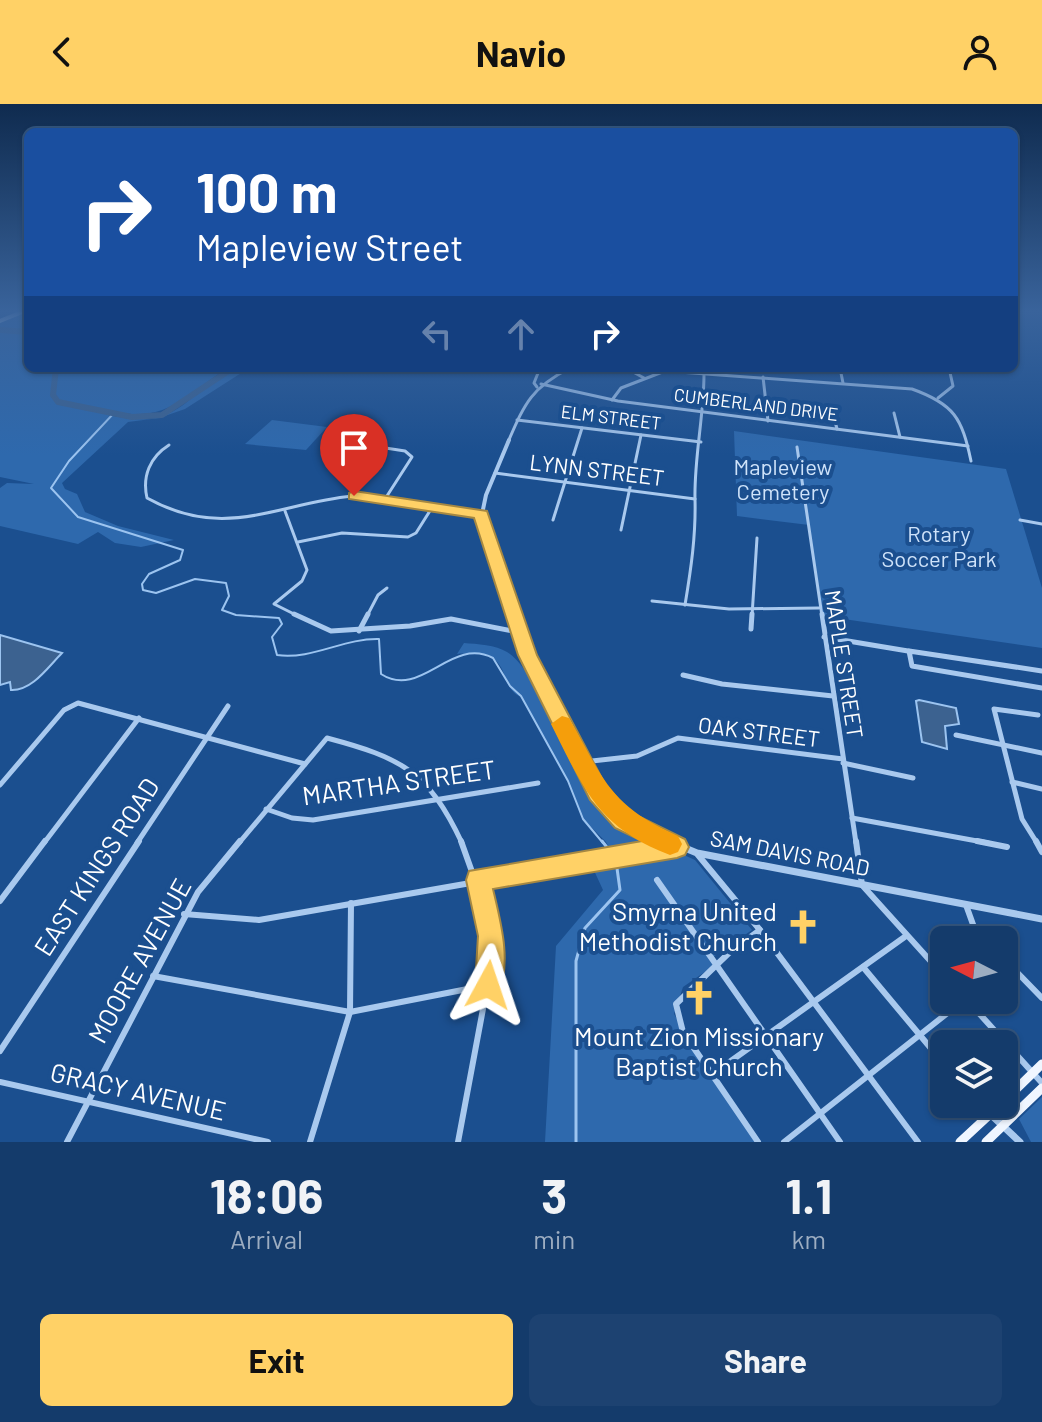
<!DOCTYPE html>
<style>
body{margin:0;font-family:Barlow,sans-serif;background:#1d4271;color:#f1f3f6;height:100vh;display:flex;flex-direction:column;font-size:30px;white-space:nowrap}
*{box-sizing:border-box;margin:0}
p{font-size:26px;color:#9dadc1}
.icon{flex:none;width:44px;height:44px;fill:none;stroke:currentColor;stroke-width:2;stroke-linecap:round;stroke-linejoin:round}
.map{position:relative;height:1038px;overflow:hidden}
.side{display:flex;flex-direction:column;background:#143b6b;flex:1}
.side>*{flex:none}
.top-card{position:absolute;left:24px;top:24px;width:994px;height:244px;border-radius:12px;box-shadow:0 2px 6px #0004,0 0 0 2px #33557e;background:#1a4fa0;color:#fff;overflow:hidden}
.needle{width:52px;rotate:276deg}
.controls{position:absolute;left:930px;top:822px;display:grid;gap:16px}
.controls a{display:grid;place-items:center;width:88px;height:88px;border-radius:12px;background:#143b6b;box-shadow:0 2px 6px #0004,0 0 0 2px #33557e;font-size:40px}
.pin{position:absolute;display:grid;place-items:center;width:68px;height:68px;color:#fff;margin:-82px -34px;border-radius:50% 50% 50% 0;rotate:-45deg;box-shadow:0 0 8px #0007}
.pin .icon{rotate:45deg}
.me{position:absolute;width:88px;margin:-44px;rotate:5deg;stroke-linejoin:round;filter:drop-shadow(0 0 6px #0008)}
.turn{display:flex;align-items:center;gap:28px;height:168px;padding:0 40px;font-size:36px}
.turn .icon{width:104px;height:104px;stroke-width:2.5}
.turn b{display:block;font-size:56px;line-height:68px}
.lanes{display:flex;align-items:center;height:76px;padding:0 40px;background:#0003;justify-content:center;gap:40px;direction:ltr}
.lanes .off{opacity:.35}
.eta{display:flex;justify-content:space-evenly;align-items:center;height:136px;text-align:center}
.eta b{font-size:48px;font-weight:700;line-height:56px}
.action{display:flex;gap:16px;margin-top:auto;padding:16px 40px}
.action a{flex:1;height:92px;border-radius:12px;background:#ffd166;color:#111;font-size:32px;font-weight:700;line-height:92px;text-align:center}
.action a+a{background:#1d4271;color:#f1f3f6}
header{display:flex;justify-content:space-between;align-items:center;height:104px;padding:0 40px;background:#ffd166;color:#111;font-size:36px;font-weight:700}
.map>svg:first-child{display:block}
</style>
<header><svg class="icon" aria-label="back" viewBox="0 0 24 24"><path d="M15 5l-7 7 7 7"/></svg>Navio<svg class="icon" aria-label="person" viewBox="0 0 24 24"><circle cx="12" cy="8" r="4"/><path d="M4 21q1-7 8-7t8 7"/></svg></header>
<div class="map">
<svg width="1042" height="1038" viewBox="0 0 1042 1038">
<rect width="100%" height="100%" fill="#1b4f8f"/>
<g fill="#2e69ad">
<path d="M 28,206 L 28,264 L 228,264 C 185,290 168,320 113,307 L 108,311 C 125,314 143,318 160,313 C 193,303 213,264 249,264 L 185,305 L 159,314 L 128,318 L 62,379 L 65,385 L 77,390 L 85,408 L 118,422 L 174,436 L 141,443 L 115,439 L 98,428 L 78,440 L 0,422 L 0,384 L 7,379 L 34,380 L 0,373 L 0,215 Z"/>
<path d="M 272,316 L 327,323 L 306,346 L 245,340 Z"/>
<path d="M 734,327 L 1006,365 L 1042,484 L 1042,544 L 823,512 L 809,421 L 737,412 Z"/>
<path d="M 464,539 C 477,540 496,541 507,548 C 541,568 569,676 603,711 C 617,726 660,742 664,750 L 673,746 L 695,756 L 752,826 L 713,853 L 712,863 L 683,883 L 674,910 L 755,1038 L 545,1038 L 556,842 L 603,786 L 591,760 L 614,753 L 606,738 L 583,715 L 568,677 L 521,593 C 494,581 518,544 457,550 Z"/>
<path d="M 1042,993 L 1042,1038 L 1031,1038 L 1019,1015 Z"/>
</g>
<g fill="#3c6290" stroke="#9cc4f0" stroke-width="2">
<path d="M 0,531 L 62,549 C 48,563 32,587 11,586 L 10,578 L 0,581 Z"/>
<path d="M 919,596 L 956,604 L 959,620 L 945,622 L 947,645 L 922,638 L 916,597 Z"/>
</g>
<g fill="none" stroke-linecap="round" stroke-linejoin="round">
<path stroke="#9cc4f0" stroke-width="2" d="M 114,309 L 69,357 L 51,384 L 78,413 L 183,446 L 180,456 L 149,470 L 142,480 L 143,486 L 156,489 L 195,475 L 226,479 L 229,492 L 222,506 L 236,511 L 279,514 L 282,520 L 272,533 L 277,551 C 312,556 344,534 379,535 L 381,570 C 421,596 451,532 493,554 L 510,582 L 521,592 L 568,677 L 583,715 L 603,739"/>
<g stroke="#9cc4f0" stroke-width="3">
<path d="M 602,737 L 613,751"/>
<path d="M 576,1038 L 576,857 L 585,824 L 620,786 L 616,757"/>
</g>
<g stroke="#3c6290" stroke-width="6">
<path d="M 0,226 L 28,228"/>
<path d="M 56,264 L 53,291 L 58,298 L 132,313 L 162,311 L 233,264"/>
</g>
<g stroke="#a9c9ee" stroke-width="3">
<path d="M 626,264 L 644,274"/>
<path d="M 840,264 L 843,279"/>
<path d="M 763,273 L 768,317"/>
<path d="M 541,280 L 618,297 L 968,342"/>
<path d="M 537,283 L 534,279 L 540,264"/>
<path d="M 938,294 L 953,282 L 949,264"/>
<path d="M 612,296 L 621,284 L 665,267 L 912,285 C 954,300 962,314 971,357"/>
<path d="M 831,302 L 837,325"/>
<path d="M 894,309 L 900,333"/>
<path d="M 517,316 L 701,338"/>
<path d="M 169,341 C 150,353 142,372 147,394 C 224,437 276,400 352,392 C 381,389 449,405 481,410"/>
<path d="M 379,343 L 405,347 L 412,353 L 385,395"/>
<path d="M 797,343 L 822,512"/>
<path d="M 495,369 L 695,395"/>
<path d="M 285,407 L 307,466 L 302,477 L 274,500 L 298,512"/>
<path d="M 553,416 L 582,324"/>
<path d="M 1020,416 L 1042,420"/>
<path d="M 621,426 L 641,331"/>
<path d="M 298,438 L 342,429 L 408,433 L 416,429 L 433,402"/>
<path d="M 652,497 L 729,505 L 819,504"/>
<path d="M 685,501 C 691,465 696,431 695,395 C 694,354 704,312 704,270"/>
<path d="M 367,512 L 378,491 L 387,484"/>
<path d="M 752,512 L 757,434"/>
</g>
<g stroke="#a9c9ee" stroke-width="5">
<path d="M 294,510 L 331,527 L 410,522 L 451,515 L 518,528"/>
<path d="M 822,510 L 856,739"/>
<path d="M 751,525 L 752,510"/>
<path d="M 359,527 L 368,510"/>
<path d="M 824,533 L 908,547"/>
<path d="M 1042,567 L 909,547 L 912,562 L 1042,584"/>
<path d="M 683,571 L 722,580 L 833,592"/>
<path d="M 956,631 L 1042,649"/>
<path d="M 583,658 L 637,652 L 678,634 L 843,655"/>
<path d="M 843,659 L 913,674"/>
<path d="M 1012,678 L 1042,685"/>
<path d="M 0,681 L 64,606 L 78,599 L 305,660"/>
<path d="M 266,705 L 292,714 L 313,716 L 538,679"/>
<path d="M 852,714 L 988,739"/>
<path d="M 44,739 L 139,614"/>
<path d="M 137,739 L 228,602"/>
<path d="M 239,739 L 327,634 C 402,654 428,667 462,739"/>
<path d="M 1037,739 L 1022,715 L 994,605 L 1038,611"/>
</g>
<g stroke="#a9c9ee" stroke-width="6">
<path d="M 856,737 L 862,781 L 944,872"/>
<path d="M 977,737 L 1007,743"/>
<path d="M 1036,737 L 1042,748"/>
<path d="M 698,751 L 760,826 L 918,1038"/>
<path d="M 657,776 L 840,1038"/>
<path d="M 0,797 L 45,737"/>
<path d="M 966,801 L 975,826 L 985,836"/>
<path d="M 184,810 L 259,816 L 677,743"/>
<path d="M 1004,855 L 1042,894"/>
<path d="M 863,863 L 944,960"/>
<path d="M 153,872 L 350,908 L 488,881"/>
<path d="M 967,896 L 1042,979"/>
<path d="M 0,947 L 139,737"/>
<path d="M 714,969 L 906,832"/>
<path d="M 0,978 L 268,1038"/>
<path d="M 978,1000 L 989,1009"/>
<path d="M 67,1038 L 198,788 L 240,737"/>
<path d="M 310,1038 L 350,908 L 351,799"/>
<path d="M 458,1038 L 492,857 L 486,807 L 461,737"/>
<path d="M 758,1038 L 683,928 L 676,900 L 731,847 L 760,826"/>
<path d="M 784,1038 L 964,896"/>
</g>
<path stroke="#a9c9ee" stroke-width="3" d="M 508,338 C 525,299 531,284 570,264"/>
<path stroke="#a9c9ee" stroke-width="4" d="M 509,336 L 486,391 L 481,415 L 514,512"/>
<path stroke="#a9c9ee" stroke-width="6" d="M 514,510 L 528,551 L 605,699 L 634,724 L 673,739"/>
<g stroke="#a9c9ee" stroke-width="7">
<path d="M 668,737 L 697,749 L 1042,815"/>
<path d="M 990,1010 L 1020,1038"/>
</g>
<path stroke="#f0f6ff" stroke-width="4" d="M 0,217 L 27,206"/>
<g stroke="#f0f6ff" stroke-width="9">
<path d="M 1004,997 L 1042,960"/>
<path d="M 960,1038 L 1001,1000"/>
<path d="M 986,1038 L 1042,984"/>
</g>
</g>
<linearGradient id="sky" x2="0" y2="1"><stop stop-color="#0f2b4f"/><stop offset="0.59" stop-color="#39639b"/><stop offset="1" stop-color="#39639b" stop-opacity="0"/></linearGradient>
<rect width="1042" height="351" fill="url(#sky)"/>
<path fill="#ffd166" stroke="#a68842" stroke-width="2" d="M 354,387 L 487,407 L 537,551 L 606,682 L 632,709 L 685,735 L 689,743 L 685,751 L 677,754 L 493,785 C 501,819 512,858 498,891 L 488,895 L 479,891 L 475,881 L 478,832 L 466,776 L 469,767 L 642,737 L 615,724 L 590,696 L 518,551 L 474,414 L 349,395 L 349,389 Z"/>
<path fill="#f59e0b" d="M 562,612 L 569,614 C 605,677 609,701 678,732 L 682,740 L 678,748 L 670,751 C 597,723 584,685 551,620 Z"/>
<defs>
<g id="church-bare" transform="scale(2.76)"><path d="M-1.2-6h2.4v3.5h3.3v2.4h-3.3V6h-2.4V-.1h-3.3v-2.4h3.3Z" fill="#ffd166" stroke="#1b4f8f" stroke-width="2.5" paint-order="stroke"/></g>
</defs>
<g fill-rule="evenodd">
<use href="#church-bare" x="803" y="823"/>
<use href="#church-bare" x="699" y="894"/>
</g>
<g text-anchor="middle" stroke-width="8" stroke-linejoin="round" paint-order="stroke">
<g font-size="18" fill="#fff" stroke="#1b4f8f">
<text transform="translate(756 301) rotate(7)" y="6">CUMBERLAND DRIVE</text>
<text transform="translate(611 314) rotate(7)" y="6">ELM STREET</text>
</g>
<g font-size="22" fill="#cfe3fa" stroke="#1b4f8f">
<text x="783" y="371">Mapleview<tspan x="783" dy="25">Cemetery</tspan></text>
<text x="939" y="438">Rotary<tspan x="939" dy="25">Soccer Park</tspan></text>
</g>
<g font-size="22" fill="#fff" stroke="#1b4f8f">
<text transform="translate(597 366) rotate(7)" y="8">LYNN STREET</text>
<text transform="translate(844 560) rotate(81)" y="8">MAPLE STREET</text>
<text transform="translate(759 628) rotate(7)" y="8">OAK STREET</text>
<text transform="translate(790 749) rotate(11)" y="8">SAM DAVIS ROAD</text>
</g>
<g font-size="26" fill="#fff" stroke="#1b4f8f">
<text transform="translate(399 679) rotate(-8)" y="9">MARTHA STREET</text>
<text transform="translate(97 763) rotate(-57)" y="9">EAST KINGS ROAD</text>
<text transform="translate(140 857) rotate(-61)" y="9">MOORE AVENUE</text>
<text transform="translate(138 988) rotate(13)" y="9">GRACY AVENUE</text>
</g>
<g font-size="26" fill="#fff" stroke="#1b4f8f" text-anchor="end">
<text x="777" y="817">Smyrna United<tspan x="777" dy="30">Methodist Church</tspan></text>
<text x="699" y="942" text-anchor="middle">Mount Zion Missionary<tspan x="699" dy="30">Baptist Church</tspan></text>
</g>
</g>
</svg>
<div class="controls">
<a><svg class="needle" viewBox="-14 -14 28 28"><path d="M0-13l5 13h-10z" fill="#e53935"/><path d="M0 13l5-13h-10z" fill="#9dadc1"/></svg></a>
<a><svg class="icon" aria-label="layers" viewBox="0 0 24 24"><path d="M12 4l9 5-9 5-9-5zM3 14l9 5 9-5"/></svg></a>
</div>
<div class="pin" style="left:354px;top:392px;background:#d93025"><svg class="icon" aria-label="arrive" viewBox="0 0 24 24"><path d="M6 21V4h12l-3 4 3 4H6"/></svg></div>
<svg class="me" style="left:488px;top:881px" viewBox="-20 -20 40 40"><path d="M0-17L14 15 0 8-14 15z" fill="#ffd166" stroke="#fff" stroke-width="4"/></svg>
<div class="top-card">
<div class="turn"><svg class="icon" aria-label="right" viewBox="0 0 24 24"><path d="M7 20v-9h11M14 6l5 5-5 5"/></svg><div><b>100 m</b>Mapleview Street</div></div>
<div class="lanes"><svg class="icon off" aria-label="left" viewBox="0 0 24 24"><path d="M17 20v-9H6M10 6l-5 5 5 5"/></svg><svg class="icon off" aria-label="ahead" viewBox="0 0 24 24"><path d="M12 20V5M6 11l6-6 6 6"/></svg><svg class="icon" aria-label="right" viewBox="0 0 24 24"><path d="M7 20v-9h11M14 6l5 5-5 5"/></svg></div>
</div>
</div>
<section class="side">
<div class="eta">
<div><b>18:06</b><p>Arrival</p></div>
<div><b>3</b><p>min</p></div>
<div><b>1.1</b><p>km</p></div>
</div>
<div class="action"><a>Exit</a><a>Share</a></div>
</section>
